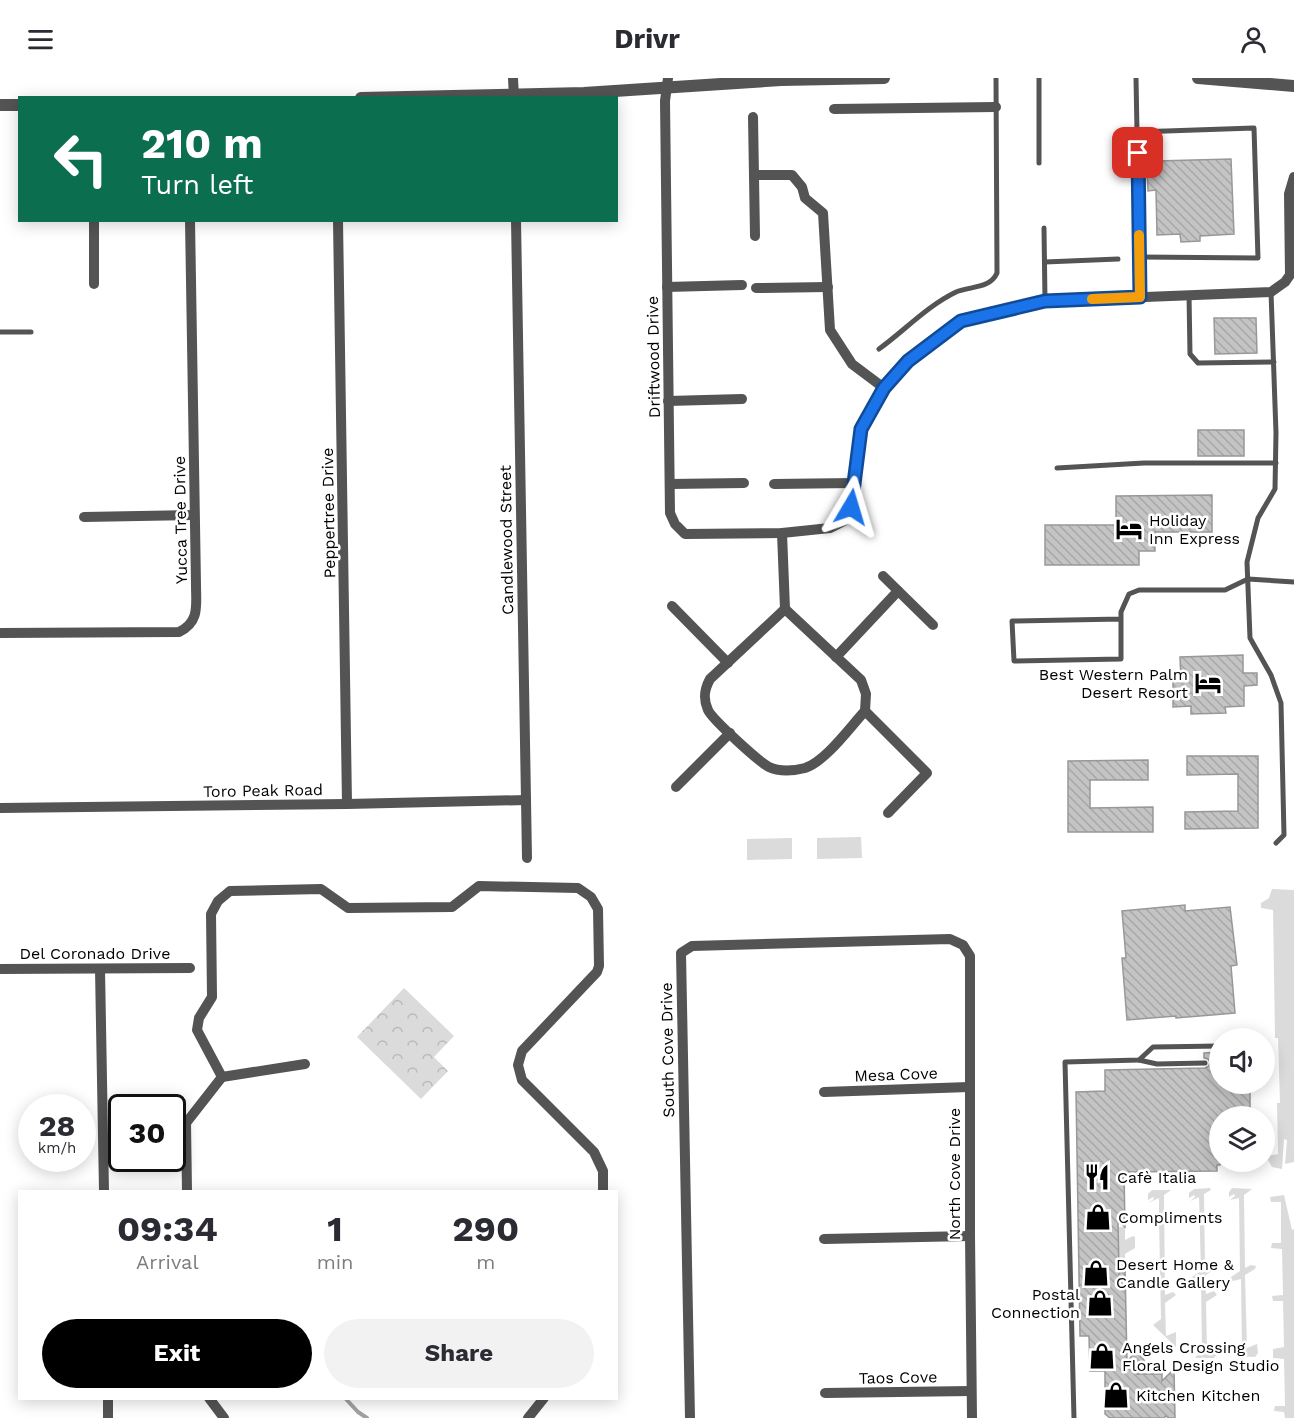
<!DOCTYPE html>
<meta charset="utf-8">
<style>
body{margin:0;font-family:"Work Sans",sans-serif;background:#f2f2f3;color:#2b2b33;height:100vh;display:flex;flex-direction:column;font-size:22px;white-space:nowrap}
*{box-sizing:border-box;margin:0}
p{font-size:20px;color:#7c7c81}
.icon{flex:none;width:33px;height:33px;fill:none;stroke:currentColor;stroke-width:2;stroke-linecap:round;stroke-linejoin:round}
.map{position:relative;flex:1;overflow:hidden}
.drawer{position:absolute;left:18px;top:1112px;width:600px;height:210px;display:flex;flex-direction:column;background:#fff;border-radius:0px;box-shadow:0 3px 15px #0003}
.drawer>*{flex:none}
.hud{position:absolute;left:18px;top:18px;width:600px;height:126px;border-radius:0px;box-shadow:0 3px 15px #0003;background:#0b6e4f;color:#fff;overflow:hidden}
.fabs{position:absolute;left:1209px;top:950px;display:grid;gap:12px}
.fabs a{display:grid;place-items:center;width:66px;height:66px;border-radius:50%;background:#fff;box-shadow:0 3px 15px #0003;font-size:30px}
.speed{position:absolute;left:18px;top:1016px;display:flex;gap:12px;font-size:30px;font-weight:700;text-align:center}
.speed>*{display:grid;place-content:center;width:78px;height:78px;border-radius:50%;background:#fff;box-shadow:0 3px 15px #0003;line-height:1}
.speed small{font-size:15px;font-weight:400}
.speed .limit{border:3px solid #111;border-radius:9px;background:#fff;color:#111}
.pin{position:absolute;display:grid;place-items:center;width:51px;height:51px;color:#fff;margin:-26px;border-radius:12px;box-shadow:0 3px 9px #0006}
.me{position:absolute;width:66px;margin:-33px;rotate:7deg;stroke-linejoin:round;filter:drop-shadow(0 0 4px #0008)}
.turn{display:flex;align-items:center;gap:21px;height:126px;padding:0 24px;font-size:27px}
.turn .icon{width:78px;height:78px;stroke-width:2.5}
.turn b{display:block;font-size:42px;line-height:51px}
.eta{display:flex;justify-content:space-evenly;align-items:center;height:102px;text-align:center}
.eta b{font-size:36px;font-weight:700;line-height:42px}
.primary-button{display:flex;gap:12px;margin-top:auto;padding:12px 24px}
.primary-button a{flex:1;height:69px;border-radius:36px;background:#000;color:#fff;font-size:24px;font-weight:700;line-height:69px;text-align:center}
.primary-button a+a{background:#f2f2f3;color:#2b2b33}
header{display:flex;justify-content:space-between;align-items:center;height:78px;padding:0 24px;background:#fff;font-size:27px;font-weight:700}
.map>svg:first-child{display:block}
</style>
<header><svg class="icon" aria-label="menu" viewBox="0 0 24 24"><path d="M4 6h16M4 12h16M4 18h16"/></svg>Drivr<svg class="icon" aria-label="person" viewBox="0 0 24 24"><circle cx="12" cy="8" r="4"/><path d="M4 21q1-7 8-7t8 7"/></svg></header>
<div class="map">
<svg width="1294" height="1340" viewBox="0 0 1294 1340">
<defs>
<pattern id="park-crowns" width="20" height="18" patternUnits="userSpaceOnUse" patternTransform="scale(1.5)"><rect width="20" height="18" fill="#dbdbdb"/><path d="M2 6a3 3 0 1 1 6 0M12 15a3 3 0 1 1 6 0" fill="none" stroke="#bababa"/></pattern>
<pattern id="building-back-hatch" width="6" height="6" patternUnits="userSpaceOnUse" patternTransform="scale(1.5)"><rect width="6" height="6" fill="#c4c4c4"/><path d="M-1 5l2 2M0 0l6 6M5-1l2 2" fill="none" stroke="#a7a7a7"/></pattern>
</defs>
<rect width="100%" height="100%" fill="#fff"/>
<g fill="#dbdbdb">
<path d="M 861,759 L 862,780 L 817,781 L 817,760 Z"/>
<path d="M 792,760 L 792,781 L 747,782 L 747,761 Z"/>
<path d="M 1272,811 L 1294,812 L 1294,1084 L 1285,1086 L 1287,1062 L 1284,1061 L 1282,1091 L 1272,1089 L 1267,1080 L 1268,1078 L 1278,1076 L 1277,1025 L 1280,1025 L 1278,960 L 1275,960 L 1273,832 L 1261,830 L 1261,825 L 1269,820 Z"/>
<path d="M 1210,1110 L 1211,1112 L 1204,1116 L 1205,1190 L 1213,1186 L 1216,1190 L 1206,1197 L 1206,1216 L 1214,1213 L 1217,1217 L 1206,1224 L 1207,1270 L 1217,1266 L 1217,1276 L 1214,1280 L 1196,1280 L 1195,1279 L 1202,1274 L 1201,1201 L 1191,1204 L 1189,1201 L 1201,1193 L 1199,1119 L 1190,1123 L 1195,1119 L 1194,1117 L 1189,1120 L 1189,1115 L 1194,1111 Z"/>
<path d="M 1232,1110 L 1252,1111 L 1244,1117 L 1245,1190 L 1251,1187 L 1256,1188 L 1255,1191 L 1245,1197 L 1247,1270 L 1257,1266 L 1258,1275 L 1255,1279 L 1235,1278 L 1242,1273 L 1241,1201 L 1233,1203 L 1230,1202 L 1231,1199 L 1240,1193 L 1239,1120 L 1230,1122 L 1235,1118 L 1234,1116 L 1229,1119 L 1229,1114 Z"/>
<path d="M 1152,1112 L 1171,1112 L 1164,1117 L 1165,1217 L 1173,1214 L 1176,1217 L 1165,1225 L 1166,1258 L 1176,1254 L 1176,1269 L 1153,1247 L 1161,1241 L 1159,1141 L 1151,1144 L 1148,1141 L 1159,1134 L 1159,1120 L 1148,1125 L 1154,1121 L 1153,1119 L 1148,1122 L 1148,1116 Z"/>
<path d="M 1284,1117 L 1292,1152 L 1294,1151 L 1294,1340 L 1285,1340 L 1284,1334 L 1274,1333 L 1275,1328 L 1285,1328 L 1284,1281 L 1273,1280 L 1273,1271 L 1284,1269 L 1283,1223 L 1273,1223 L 1272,1218 L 1283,1217 L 1282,1171 L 1271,1170 L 1272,1165 L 1281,1165 L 1281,1124 L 1271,1124 L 1270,1119 Z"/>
<path d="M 1119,1149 L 1125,1149 L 1125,1162 L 1133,1158 L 1135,1159 L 1135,1170 L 1125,1176 L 1125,1190 L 1119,1191 Z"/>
</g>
<path fill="url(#park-crowns)" d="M 404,910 L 454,958 L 434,979 L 448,993 L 421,1021 L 357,959 Z"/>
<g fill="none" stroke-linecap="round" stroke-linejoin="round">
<path stroke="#a2a2a2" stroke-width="4" d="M 345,1320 L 358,1334 L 367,1340"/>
</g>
<g fill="url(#building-back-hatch)" stroke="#989898" stroke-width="1.5">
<path d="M 1231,81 L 1234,156 L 1200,158 L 1200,163 L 1181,164 L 1180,156 L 1157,157 L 1156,112 L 1148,113 L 1147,92 L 1156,92 L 1156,83 Z"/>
<path d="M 1214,240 L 1256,240 L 1257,275 L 1215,276 Z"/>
<rect x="1198" y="352" width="46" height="26"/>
<path d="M 1212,417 L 1212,454 L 1155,454 L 1155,473 L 1139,473 L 1139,487 L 1045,487 L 1045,447 L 1116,447 L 1116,418 Z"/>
<path d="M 1243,577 L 1243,595 L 1257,595 L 1257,607 L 1244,608 L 1244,628 L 1225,629 L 1226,635 L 1191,636 L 1191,628 L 1173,629 L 1173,602 L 1181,602 L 1180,579 Z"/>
<path d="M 1187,678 L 1258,678 L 1258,750 L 1185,751 L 1185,734 L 1238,733 L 1238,696 L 1187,697 Z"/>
<path d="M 1148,682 L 1148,702 L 1090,702 L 1090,730 L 1153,729 L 1153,754 L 1068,754 L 1068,683 Z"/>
<path d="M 1185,827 L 1185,833 L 1230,829 L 1237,887 L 1231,888 L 1235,935 L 1176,940 L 1176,938 L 1127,942 L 1122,880 L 1126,880 L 1122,833 Z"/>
<path d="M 1220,974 L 1220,1005 L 1244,1005 L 1244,1011 L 1250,1011 L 1250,1038 L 1220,1038 L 1220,1087 L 1217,1087 L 1217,1093 L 1124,1094 L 1125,1149 L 1118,1143 L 1119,1196 L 1125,1190 L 1127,1283 L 1136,1274 L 1144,1282 L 1145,1288 L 1137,1296 L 1162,1296 L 1162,1303 L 1174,1291 L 1175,1340 L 1169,1340 L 1166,1338 L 1164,1340 L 1110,1340 L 1105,1336 L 1105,1293 L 1090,1293 L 1089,1258 L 1080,1258 L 1076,1014 L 1105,1013 L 1105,992 L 1205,990 L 1209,988 L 1210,984 L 1208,981 L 1204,980 L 1204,975 Z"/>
</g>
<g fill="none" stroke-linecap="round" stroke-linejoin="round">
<g stroke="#545454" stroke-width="5">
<path d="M 1039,0 L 1039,85"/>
<path d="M 1136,0 L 1140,219"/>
<path d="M 1137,54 L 1254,50 L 1258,180 L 1140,179"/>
<path d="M 1044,150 L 1045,223"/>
<path d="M 1045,184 L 1118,181"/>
<path d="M 1271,214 L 1276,355 L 1275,411 L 1258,440 L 1247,484 L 1250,560 L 1271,597 L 1281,625 L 1284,757 L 1276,765"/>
<path d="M 1189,217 L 1190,276 L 1198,285 L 1274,284"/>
<path d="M 0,254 L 31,254"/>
<path d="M 879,271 C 904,253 927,228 956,214 C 970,208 990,211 997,195 L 996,0"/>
<path d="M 1057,390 L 1144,385 L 1276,385"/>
<path d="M 1121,541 L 1012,543 L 1014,583 L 1121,581 L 1121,534 L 1129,516 L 1139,512 L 1225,512 L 1248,501 L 1294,504"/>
<path d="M 1139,982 L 1157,986 L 1205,985"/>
<path d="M 1074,1340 L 1065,984 L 1139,982 L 1153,969 L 1220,968"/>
</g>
<g stroke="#545454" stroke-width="10">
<path d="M 513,0 L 514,20"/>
<path d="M 668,0 L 665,23 L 670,435 L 675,446 L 685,456 L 782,455 L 830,450 L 844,443 L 851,429 L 861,351 L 884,310 L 908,283 L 961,243 L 1045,223 L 1271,214 L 1285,204 L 1290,197 L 1289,116 L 1294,99"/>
<path d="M 834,31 L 996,29"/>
<path d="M 753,39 L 755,158"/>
<path d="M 754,97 L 792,97 L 802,109 L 805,120 L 823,135 L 830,252 L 852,286 L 884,310"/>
<path d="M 338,142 L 347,726"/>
<path d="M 516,142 L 527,780"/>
<path d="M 94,206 L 94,142"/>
<path d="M 667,209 L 742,207"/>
<path d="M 756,210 L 828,209"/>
<path d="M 668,323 L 742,321"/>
<path d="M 670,406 L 744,405"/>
<path d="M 774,406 L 854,405"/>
<path d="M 84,439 L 194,437"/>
<path d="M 782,455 L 785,531"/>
<path d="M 883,498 L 933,547"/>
<path d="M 672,528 L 728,585"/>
<path d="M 785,531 L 861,602 L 866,616 L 865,633 C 850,649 826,683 805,690 C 794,693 779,694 769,689 C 759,684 712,641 708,632 C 703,621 704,612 710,601 Z"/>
<path d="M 0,555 L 179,554 C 200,544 196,527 196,507 L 190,142"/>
<path d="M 836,579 L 898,513"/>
<path d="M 865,633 L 927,695 L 888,735"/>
<path d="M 676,709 L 730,655"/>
<path d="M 0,730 L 347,726 L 526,722"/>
<path d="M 0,891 L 190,890"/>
<path d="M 100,891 L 104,1113"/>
<path d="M 222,999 L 305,986"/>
<path d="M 824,1014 L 969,1009"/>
<path d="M 187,1113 L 186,1045 L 222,999 L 197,952 L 199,940 L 212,919 L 211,836 L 218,823 L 230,813 L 321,811 L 348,830 L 452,829 L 479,808 L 578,810 L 591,819 L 598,831 L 599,888 L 597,894 L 522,973 L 518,987 L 522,1002 L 594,1074 L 603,1093 L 603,1113"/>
<path d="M 824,1161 L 970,1158"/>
<path d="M 825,1315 L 971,1313"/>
<path d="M 108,1320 L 108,1340"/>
<path d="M 209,1320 L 224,1340"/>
<path d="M 528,1340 L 544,1320"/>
<path d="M 690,1340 L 681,875 L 692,868 L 950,861 L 963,867 L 970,878 L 970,1158 L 972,1340"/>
</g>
<g stroke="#545454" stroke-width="12">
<path d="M 1198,0 L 1294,8"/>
<path d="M 361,20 L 584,15 L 781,2 L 884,0"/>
<path d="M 0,27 L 20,27"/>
</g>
</g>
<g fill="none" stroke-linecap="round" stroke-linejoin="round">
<g stroke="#114b97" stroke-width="15">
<path id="route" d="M 851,429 L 861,351 L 884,310 L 908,283 L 961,243 L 1045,223 L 1140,219 L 1138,75"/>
</g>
<use href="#route" stroke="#1a73e8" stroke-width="10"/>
<path stroke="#f59e0b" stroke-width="10" d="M 1092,221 L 1140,219 L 1139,157"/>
</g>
<defs>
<g id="hotel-bare" transform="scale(2.07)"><path d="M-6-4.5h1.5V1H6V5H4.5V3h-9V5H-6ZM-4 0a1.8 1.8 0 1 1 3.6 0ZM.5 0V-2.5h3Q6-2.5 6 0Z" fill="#000" stroke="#fff" stroke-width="2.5" paint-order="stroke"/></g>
<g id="restaurant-bare" transform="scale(2.07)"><path d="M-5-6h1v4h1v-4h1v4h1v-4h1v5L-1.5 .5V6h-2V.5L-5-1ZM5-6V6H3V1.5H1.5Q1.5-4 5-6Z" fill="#000" stroke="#fff" stroke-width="2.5" paint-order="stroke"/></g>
<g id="shop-bare" transform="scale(2.07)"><path d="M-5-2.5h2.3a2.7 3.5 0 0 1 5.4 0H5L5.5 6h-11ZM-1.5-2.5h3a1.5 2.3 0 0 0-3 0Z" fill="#000" stroke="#fff" stroke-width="2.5" paint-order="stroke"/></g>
</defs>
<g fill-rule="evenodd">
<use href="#hotel-bare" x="1129" y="451"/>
<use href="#hotel-bare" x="1208" y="605"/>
<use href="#restaurant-bare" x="1097" y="1099"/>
<use href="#shop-bare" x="1098" y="1139"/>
<use href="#shop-bare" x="1096" y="1195"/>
<use href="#shop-bare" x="1100" y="1225"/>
<use href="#shop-bare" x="1102" y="1278"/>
<use href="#shop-bare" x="1116" y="1317"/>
</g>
<g text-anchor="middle" stroke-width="5" stroke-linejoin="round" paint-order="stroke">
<g font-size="16" fill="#000" stroke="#fff">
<text transform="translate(653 279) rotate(-91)" y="6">Driftwood Drive</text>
<text transform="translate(328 435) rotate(-91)" y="6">Peppertree Drive</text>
<text transform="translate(180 442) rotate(-91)" y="6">Yucca Tree Drive</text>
<text transform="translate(506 462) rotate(-91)" y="6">Candlewood Street</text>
<text transform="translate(263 712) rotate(-1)" y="6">Toro Peak Road</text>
<text x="95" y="881">Del Coronado Drive</text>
<text transform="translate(667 972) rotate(-91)" y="6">South Cove Drive</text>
<text transform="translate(896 996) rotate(-2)" y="6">Mesa Cove</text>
<text transform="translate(954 1096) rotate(-90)" y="6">North Cove Drive</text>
<text transform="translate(898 1299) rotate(-1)" y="6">Taos Cove</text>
</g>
<g font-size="16" fill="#000" stroke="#fff" text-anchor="start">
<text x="1149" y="448">Holiday<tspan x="1149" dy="18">Inn Express</tspan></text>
<text x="1188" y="602" text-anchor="end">Best Western Palm<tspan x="1188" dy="18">Desert Resort</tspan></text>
<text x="1117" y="1105">Cafè Italia</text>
<text x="1118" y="1145">Compliments</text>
<text x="1116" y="1192">Desert Home &amp;<tspan x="1116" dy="18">Candle Gallery</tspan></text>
<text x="1080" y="1222" text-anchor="end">Postal<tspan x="1080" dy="18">Connection</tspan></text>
<text x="1122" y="1275">Angels Crossing<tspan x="1122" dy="18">Floral Design Studio</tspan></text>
<text x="1136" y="1323">Kitchen Kitchen</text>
</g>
</g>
</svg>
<div class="fabs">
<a><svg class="icon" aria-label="sound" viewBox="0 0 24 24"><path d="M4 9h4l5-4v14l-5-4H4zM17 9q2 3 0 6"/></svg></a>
<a><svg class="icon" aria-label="layers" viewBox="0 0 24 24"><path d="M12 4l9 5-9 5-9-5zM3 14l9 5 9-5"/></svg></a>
</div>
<div class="speed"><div>28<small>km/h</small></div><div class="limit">30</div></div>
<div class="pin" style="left:1138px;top:75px;background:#d93025"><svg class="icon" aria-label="arrive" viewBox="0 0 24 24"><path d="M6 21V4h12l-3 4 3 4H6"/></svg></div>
<svg class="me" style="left:851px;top:429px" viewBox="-20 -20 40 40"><path d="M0-17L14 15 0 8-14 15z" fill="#1a73e8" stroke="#fff" stroke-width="4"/></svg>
<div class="hud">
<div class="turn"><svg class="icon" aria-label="left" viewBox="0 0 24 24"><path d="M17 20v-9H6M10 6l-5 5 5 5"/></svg><div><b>210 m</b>Turn left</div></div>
</div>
<section class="drawer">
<div class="eta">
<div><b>09:34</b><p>Arrival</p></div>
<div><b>1</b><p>min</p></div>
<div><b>290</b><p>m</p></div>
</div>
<div class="primary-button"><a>Exit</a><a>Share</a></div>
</section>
</div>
